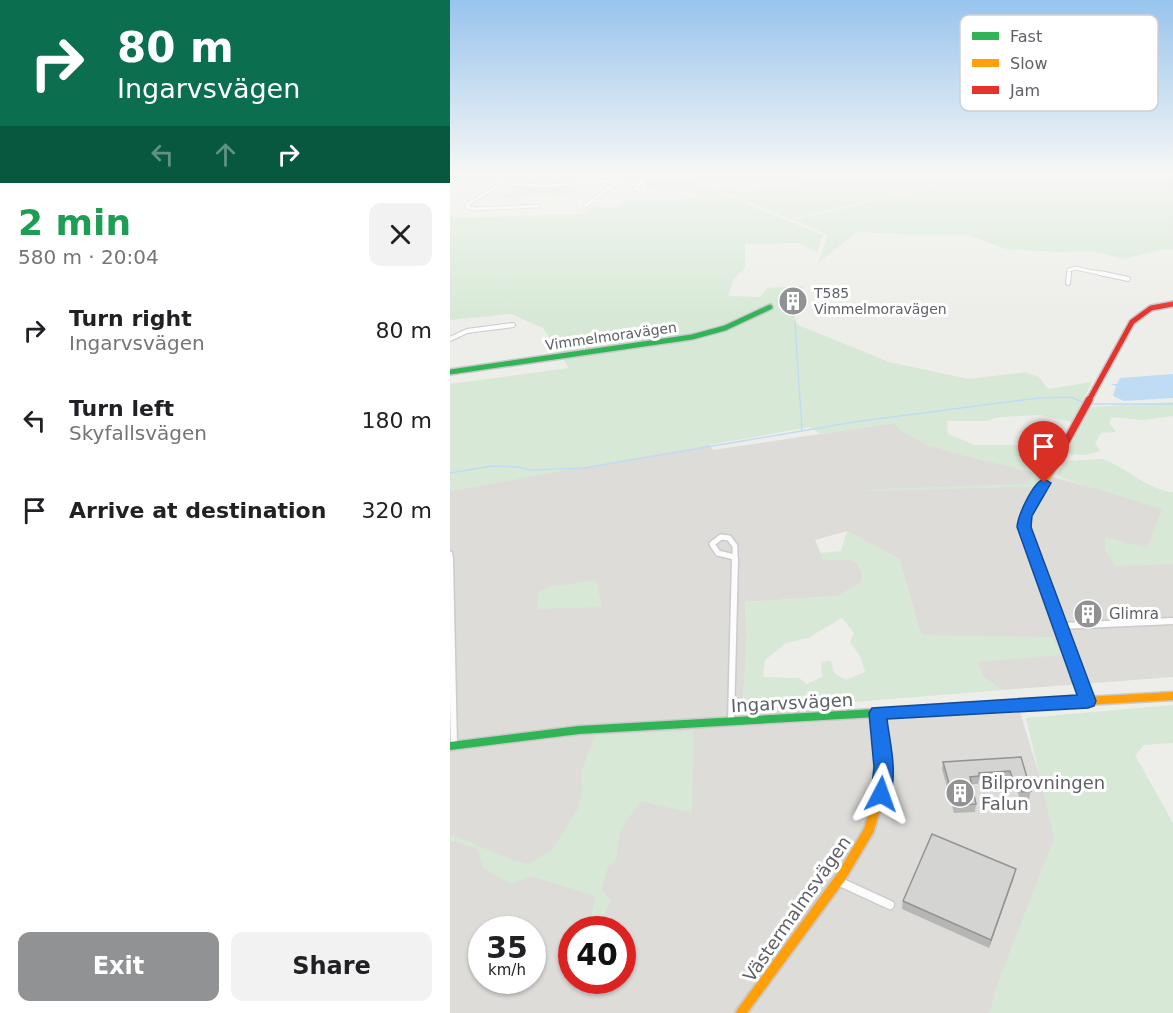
<!DOCTYPE html>
<meta charset="utf-8">
<style>
body{margin:0;font-family:"DejaVu Sans",sans-serif;background:#f2f2f2;color:#202124;height:100vh;display:flex;flex-direction:column;font-size:22px;white-space:nowrap}
*{box-sizing:border-box;margin:0}
p{font-size:20px;color:#757577}
.icon{flex:none;width:33px;height:33px;fill:none;stroke:currentColor;stroke-width:2;stroke-linecap:round;stroke-linejoin:round}
.map{position:relative;flex:1;overflow:hidden}
.drawer{display:flex;flex-direction:column;background:#fff;width:450px}
.drawer>*{flex:none}
.top-card{background:#0b6e4f;color:#fff;overflow:hidden}
.speed{position:absolute;left:18px;top:916px;display:flex;gap:12px;font-size:30px;font-weight:700;text-align:center}
.speed>*{display:grid;place-content:center;width:78px;height:78px;border-radius:50%;background:#fff;box-shadow:0 2px 4px #0004;line-height:1}
.speed small{font-size:15px;font-weight:400}
.speed .limit{border:9px solid #d22;background:#fff;color:#111}
.pin{position:absolute;display:grid;place-items:center;width:51px;height:51px;color:#fff;margin:-62px -26px;border-radius:50% 50% 50% 0;rotate:-45deg;box-shadow:0 0 6px #0007}
.pin .icon{rotate:45deg}
.me{position:absolute;width:66px;margin:-33px;rotate:4deg;stroke-linejoin:round;filter:drop-shadow(0 0 4px #0008)}
.turn{display:flex;align-items:center;gap:21px;height:126px;padding:0 18px;font-size:27px}
.turn .icon{width:78px;height:78px;stroke-width:2.5}
.turn b{display:block;font-size:42px;line-height:51px}
.lanes{display:flex;align-items:center;height:57px;padding:0 18px;background:#0003;justify-content:center;gap:30px;direction:ltr}
.lanes .off{opacity:.35}
.round{display:grid;place-items:center;flex:none;width:63px;height:63px;border-radius:12px;background:#f2f2f2}
.head{display:flex;align-items:center;justify-content:space-between;height:102px;padding:0 18px}
h1{font-size:36px;font-weight:700;line-height:45px;color:#1e9e55}
.button{display:flex;gap:12px;margin-top:auto;padding:12px 18px}
.button a{flex:1;height:69px;border-radius:12px;background:#909294;color:#fff;font-size:24px;font-weight:700;line-height:69px;text-align:center}
.button a+a{background:#f2f2f2;color:#202124}
ul{padding:0;list-style:none}
li{display:flex;align-items:center;gap:18px;height:90px;padding:0 18px}
li div{flex:1}
li b{display:block;font-size:22px}
li em{font-style:normal}
main{display:flex;flex:1;min-height:0}
.map>svg:first-child{display:block}
</style>
<main>
<section class="drawer">
<div class="top-card">
<div class="turn"><svg class="icon" aria-label="right" viewBox="0 0 24 24"><path d="M7 20v-9h11M14 6l5 5-5 5"/></svg><div><b>80 m</b>Ingarvsvägen</div></div>
<div class="lanes"><svg class="icon off" aria-label="left" viewBox="0 0 24 24"><path d="M17 20v-9H6M10 6l-5 5 5 5"/></svg><svg class="icon off" aria-label="ahead" viewBox="0 0 24 24"><path d="M12 20V5M6 11l6-6 6 6"/></svg><svg class="icon" aria-label="right" viewBox="0 0 24 24"><path d="M7 20v-9h11M14 6l5 5-5 5"/></svg></div>
</div>
<div class="head"><div><h1>2 min</h1><p>580 m · 20:04</p></div><a class="round"><svg class="icon" aria-label="close" viewBox="0 0 24 24"><path d="M6 6l12 12M18 6L6 18"/></svg></a></div>
<ul>
<li><svg class="icon" aria-label="right" viewBox="0 0 24 24"><path d="M7 20v-9h11M14 6l5 5-5 5"/></svg><div><b>Turn right</b><p>Ingarvsvägen</p></div><em>80 m</em></li>
<li><svg class="icon" aria-label="left" viewBox="0 0 24 24"><path d="M17 20v-9H6M10 6l-5 5 5 5"/></svg><div><b>Turn left</b><p>Skyfallsvägen</p></div><em>180 m</em></li>
<li><svg class="icon" aria-label="arrive" viewBox="0 0 24 24"><path d="M6 21V4h12l-3 4 3 4H6"/></svg><div><b>Arrive at destination</b></div><em>320 m</em></li>
</ul>
<div class="button"><a>Exit</a><a>Share</a></div>
</section>
<div class="map">
<svg width="723" height="1013" viewBox="0 0 723 1013">
<rect width="100%" height="100%" fill="#edede9"/>
<path fill="#dddcd9" fill-rule="evenodd" d="M 444,423 L 478,445 L 719,507 L 723,512 L 723,677 L 552,690 L 471,635 L 449,559 L 397,531 L 365,540 L 373,559 L 402,560 L 407,563 L 413,576 L 411,583 L 388,596 L 295,602 L 297,639 L 292,711 L 568,706 L 610,842 L 552,986 L 539,1013 L 0,1013 L 0,491 L 259,443 L 263,450 ZM 32,930 L 82,930 L 82,981 L 32,981 ZM 122,930 L 172,930 L 172,981 L 122,981 Z"/>
<g fill="#d7e9d6" fill-rule="evenodd">
<path d="M 372,173 L 723,173 L 723,250 L 710,250 L 674,259 L 641,251 L 608,252 L 556,249 L 515,234 L 478,235 L 407,232 L 368,263 L 378,235 L 344,220 L 488,185 L 490,183 L 340,219 L 265,188 L 277,185 L 287,193 L 347,185 L 348,175 Z"/>
<path d="M 233,178 L 373,235 L 367,253 L 349,243 L 295,244 L 295,269 L 284,278 L 278,296 L 310,297 L 317,288 L 354,286 C 348,298 339,312 348,325 L 439,362 L 519,379 L 575,372 L 589,377 L 598,389 L 642,382 L 622,422 L 591,415 L 550,417 L 537,421 L 497,421 L 498,434 L 525,445 L 588,445 L 615,436 L 583,487 L 410,491 L 430,489 L 579,484 L 583,471 C 553,465 460,448 444,423 L 370,434 L 360,427 L 0,491 L 0,384 L 119,368 L 93,328 L 61,314 L 0,320 L 0,214 L 6,218 L 134,214 L 142,207 L 165,208 L 178,200 L 227,201 L 245,197 L 245,193 L 237,190 L 197,189 L 195,181 Z"/>
<path d="M 114,184 L 125,192 C 115,199 97,196 85,196 L 86,193 L 85,197 L 79,197 L 79,194 L 75,197 L 51,198 L 65,186 Z"/>
<path d="M 723,402 L 723,416 L 693,420 L 662,417 L 659,423 L 666,432 L 651,433 L 645,443 L 650,451 L 636,455 L 616,454 L 641,407 Z"/>
<path d="M 653,459 C 677,468 698,490 723,492 L 723,564 L 666,566 L 655,551 L 655,537 L 697,548 L 712,509 L 611,478 L 607,474 L 614,461 Z"/>
<path d="M 397,531 L 449,559 L 471,635 L 602,637 L 611,655 L 528,662 L 534,678 L 552,690 L 292,711 L 297,639 L 295,602 L 388,596 L 411,583 L 413,576 L 407,563 L 401,560 L 373,560 L 370,553 L 391,551 ZM 392,618 L 404,633 L 400,642 L 411,658 L 415,672 L 396,680 L 384,673 L 381,661 L 371,662 L 372,677 L 357,684 L 349,678 L 313,677 L 315,660 L 336,643 L 358,638 Z"/>
<path d="M 146,580 L 152,607 L 87,609 L 89,592 L 100,587 Z"/>
<path d="M 723,705 L 723,743 L 694,745 L 685,755 L 723,823 L 723,1013 L 540,1013 L 546,988 L 604,838 L 576,718 Z"/>
<path d="M 243,731 L 242,813 L 191,801 L 171,828 L 165,862 L 158,866 L 151,890 L 161,900 L 147,930 L 138,930 L 146,896 L 80,876 L 62,884 L 33,868 L 28,849 L 4,841 L 0,842 L 0,835 L 3,835 L 62,860 L 78,864 L 102,850 L 129,807 L 132,788 L 131,773 L 145,735 Z"/>
</g>
<path fill="#c0dcf4" d="M 723,374 L 723,398 L 674,401 L 663,396 L 666,386 L 660,384 L 667,384 L 670,378 Z"/>
<g fill="none" stroke-linecap="round" stroke-linejoin="round">
<g stroke="#c0dcf4" stroke-width="1.5">
<path d="M 345,322 L 352,431"/>
<path d="M 640,404 L 723,404"/>
<path d="M 0,473 L 42,466 L 69,467 L 80,470 L 134,468 L 404,422 L 588,398 L 620,397 L 635,403"/>
</g>
<g stroke="#cacbca" stroke-width="4.5">
<g id="street-far4">
<path d="M 46,173 L 56,184 L 95,186 L 267,173"/>
<path d="M 118,173 L 132,182"/>
<path d="M 192,182 L 196,185 L 195,189 L 185,189 L 193,179"/>
<path d="M 52,183 L 18,204 L 17,207 L 25,209 L 88,206"/>
<path d="M 135,206 L 168,181"/>
<path d="M 619,275 L 619,270 L 625,268 L 658,275"/>
</g>
</g>
<g stroke="#cacbca" stroke-width="6">
<g id="street-far3">
<path d="M 650,273 L 678,279"/>
<path d="M 618,283 L 619,273"/>
<path d="M 0,339 L 17,331 L 63,325"/>
</g>
</g>
<g stroke="#cacbca" stroke-width="8">
<g id="street-far2">
<path d="M 0,554 L 0,561"/>
<path d="M 284,557 L 268,553 L 262,544 L 271,537 L 279,538 L 285,546 L 285,561"/>
</g>
</g>
<g stroke="#cacbca" stroke-width="9">
<g id="street-far1">
<path d="M 0,559 L 4,746"/>
<path d="M 610,626 L 723,621"/>
<path d="M 281,721 L 285,559"/>
</g>
</g>
<g stroke="#cacbca" stroke-width="11">
<path id="street" d="M 388,881 L 440,905"/>
</g>
<g stroke="#c9c9c9" stroke-width="8">
<path id="fast-far1" d="M 0,372 L 242,337 L 275,328 L 320,307"/>
</g>
<g stroke="#c9c9c9" stroke-width="11">
<path id="fast" d="M 0,746 L 129,730 L 513,708"/>
</g>
<g stroke="#c9c9c9" stroke-width="10">
<path id="slow-far2" d="M 586,561 L 574,519 L 605,462"/>
</g>
<g stroke="#c9c9c9" stroke-width="11">
<g id="slow-far1">
<path d="M 586,559 L 638,701"/>
<path d="M 513,708 L 723,696"/>
<path d="M 428,713 L 432,762"/>
</g>
</g>
<g stroke="#c9c9c9" stroke-width="14">
<path id="slow" d="M 291,1013 L 391,877 L 419,830 L 432,785 L 432,760"/>
</g>
<g stroke="#c9c9c9" stroke-width="8">
<path id="jam-far1" d="M 638,402 L 682,322 L 701,308 L 723,304"/>
</g>
<g stroke="#c9c9c9" stroke-width="10">
<path id="jam" d="M 605,462 L 639,400"/>
</g>
<use href="#street-far4" stroke="#fcfcfc" stroke-width="3"/>
<use href="#street-far3" stroke="#fcfcfc" stroke-width="4"/>
<use href="#street-far2" stroke="#fcfcfc" stroke-width="5"/>
<use href="#street-far1" stroke="#fcfcfc" stroke-width="6"/>
<use href="#street" stroke="#fcfcfc" stroke-width="8"/>
<use href="#fast-far1" stroke="#30b455" stroke-width="5"/>
<use href="#fast" stroke="#30b455" stroke-width="8"/>
<use href="#slow-far2" stroke="#ff9f0a" stroke-width="7"/>
<use href="#slow-far1" stroke="#ff9f0a" stroke-width="8"/>
<use href="#slow" stroke="#ff9f0a" stroke-width="10"/>
<use href="#jam-far1" stroke="#e5322d" stroke-width="5"/>
<use href="#jam" stroke="#e5322d" stroke-width="7"/>
</g>
<g fill="#b6b6b5">
<path d="M 571,757 L 581,791 L 579,799 L 570,800 L 566,787 L 561,787 L 559,779 L 529,780 L 528,784 L 522,784 L 526,804 L 525,812 L 504,813 L 492,769 L 493,762 Z"/>
<path d="M 564,877 L 539,948 L 452,909 L 453,901 Z"/>
</g>
<path fill="#949493" d="M 566,869 L 564,877 L 539,948 L 541,940 Z"/>
<g fill="#d4d4d2" stroke="#949493" stroke-width="1.5">
<path d="M 571,757 L 581,791 L 572,792 L 568,779 L 563,779 L 560,771 L 529,773 L 529,776 L 520,777 L 526,804 L 505,805 L 493,762 Z"/>
<path d="M 482,834 L 566,869 L 541,940 L 453,901 Z"/>
</g>
<linearGradient id="sky" x2="0" y2="1"><stop stop-color="#98c4ed"/><stop offset="0.55" stop-color="#f7f7f5"/><stop offset="1" stop-color="#f7f7f5" stop-opacity="0"/></linearGradient>
<rect width="723" height="315" fill="url(#sky)"/>
<path fill="#1a73e8" stroke="#114b97" stroke-width="1.5" d="M 594,479 L 601,483 L 582,516 L 581,527 L 646,701 L 644,706 L 638,708 L 437,719 C 440,744 449,777 438,800 L 431,802 L 424,800 L 421,794 L 424,767 L 419,713 L 422,708 L 627,695 L 567,527 C 568,515 583,482 594,479 Z"/>
<defs>
<g id="building-disc" transform="scale(1.5)"><circle r="9.5" fill="#909294" stroke="#fff"/><path d="M-4-6H4V6H1V3H-1V6H-4ZM-2.5-4.3h1.7v1.8h-1.7ZM.8-4.3h1.7v1.8H.8ZM-2.5-1h1.7V.8h-1.7ZM.8-1h1.7V.8H.8Z" fill="#fff"/></g>
</defs>
<g fill-rule="evenodd">
<use href="#building-disc" x="343" y="301"/>
<use href="#building-disc" x="638" y="614"/>
<use href="#building-disc" x="510" y="793"/>
</g>
<g text-anchor="middle" stroke-width="6" stroke-linejoin="round" paint-order="stroke">
<g font-size="14" fill="#5e6166" stroke="#fff" text-anchor="start">
<text x="364" y="298">T585<tspan x="364" dy="16">Vimmelmoravägen</tspan></text>
</g>
<g font-size="14" fill="#5e6166" stroke="#fff">
<text transform="translate(161 336) rotate(-8)" y="5">Vimmelmoravägen</text>
</g>
<g font-size="15" fill="#5e6166" stroke="#fff" text-anchor="start">
<text x="659" y="619">Glimra</text>
</g>
<g font-size="18" fill="#5e6166" stroke="#fff">
<text transform="translate(342 703) rotate(-3)" y="6">Ingarvsvägen</text>
<text transform="translate(347 909) rotate(-55)" y="6">Västermalmsvägen</text>
</g>
<g font-size="18" fill="#5e6166" stroke="#fff" text-anchor="start">
<text x="531" y="789">Bilprovningen<tspan x="531" dy="21">Falun</tspan></text>
</g>
</g>
<rect x="510" y="15" width="198" height="96" rx="9" fill="#fff" stroke="#cfd0d1" stroke-width="1.5"/>
<rect x="522" y="32" width="27" height="8" fill="#30b455"/>
<rect x="522" y="59" width="27" height="8" fill="#ff9f0a"/>
<rect x="522" y="86" width="27" height="8" fill="#e5322d"/>
<g font-size="16" fill="#5e6166">
<text x="560" y="42">Fast</text>
<text x="560" y="69">Slow</text>
<text x="560" y="96">Jam</text>
</g>
</svg>
<div class="speed"><div>35<small>km/h</small></div><div class="limit">40</div></div>
<div class="pin" style="left:594px;top:483px;background:#d93025"><svg class="icon" aria-label="arrive" viewBox="0 0 24 24"><path d="M6 21V4h12l-3 4 3 4H6"/></svg></div>
<svg class="me" style="left:431px;top:794px" viewBox="-20 -20 40 40"><path d="M0-17L14 15 0 8-14 15z" fill="#1a73e8" stroke="#fff" stroke-width="4"/></svg>
</div>
</main>
